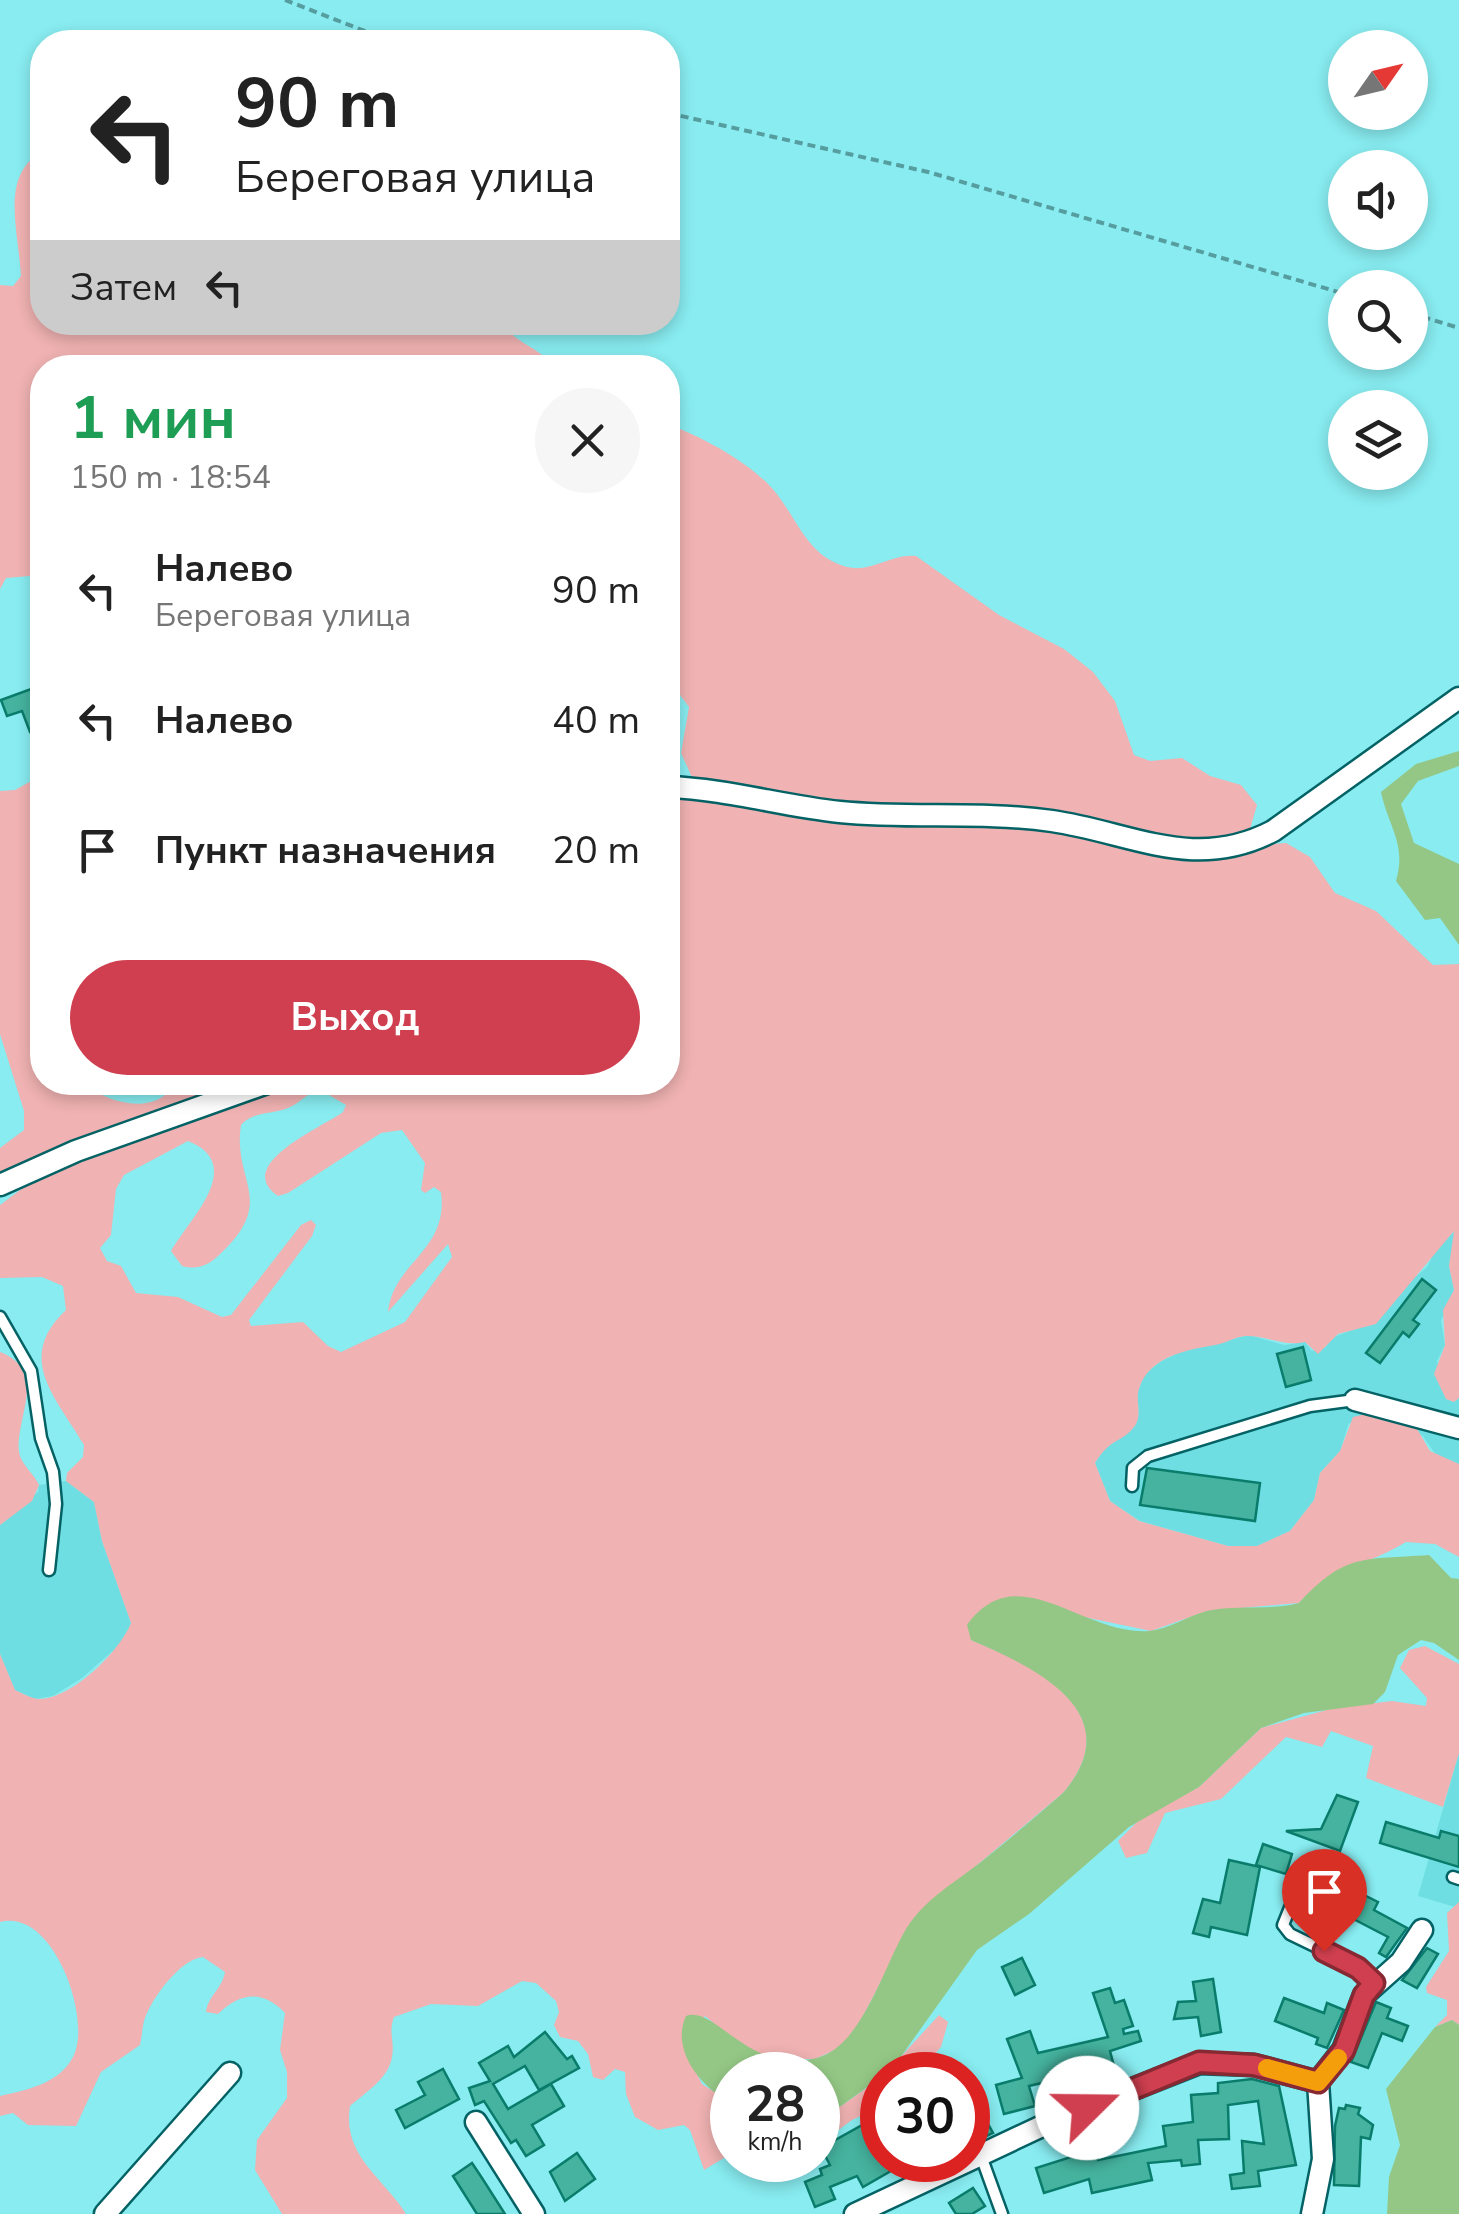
<!DOCTYPE html>
<html lang="ru">
<meta charset="utf-8">
<style>
body{margin:0;font-family:"Nunito Sans",sans-serif;background:#f6f6f6;color:#222;height:100vh;display:flex;flex-direction:column;font-size:38px;white-space:nowrap}
*{box-sizing:border-box;margin:0}
p{font-size:32px;color:#767676}
.icon{flex:none;width:55px;height:55px;fill:none;stroke:currentColor;stroke-width:2;stroke-linecap:round;stroke-linejoin:round}
.map{position:relative;flex:1;overflow:hidden}
.side{position:absolute;left:30px;top:355px;width:650px;height:740px;display:flex;flex-direction:column;background:#fff;border-radius:40px;box-shadow:0 5px 15px #0003}
.side>*{flex:none}
.guide{position:absolute;left:30px;top:30px;width:650px;height:305px;border-radius:40px;box-shadow:0 5px 15px #0003;background:#fff;color:#222;overflow:hidden}
.needle{width:65px;rotate:56deg}
.fabs{position:absolute;left:1328px;top:30px;display:grid;gap:20px}
.fabs a{display:grid;place-items:center;width:100px;height:100px;border-radius:50%;background:#fff;box-shadow:0 5px 15px #0003;font-size:50px}
.speed{position:absolute;left:710px;top:2052px;display:flex;gap:20px;font-size:50px;font-weight:700;text-align:center}
.speed>*{display:grid;place-content:center;width:130px;height:130px;border-radius:50%;background:#fff;box-shadow:0 5px 15px #0003;line-height:1}
.speed small{font-size:25px;font-weight:400}
.speed .limit{border:15px solid #d22;background:#fff;color:#111}
.pin{position:absolute;display:grid;place-items:center;width:85px;height:85px;color:#fff;margin:-102px -42px;border-radius:50% 50% 50% 0;rotate:-45deg;box-shadow:0 0 10px #0007}
.pin .icon{rotate:45deg}
.me{position:absolute;width:110px;margin:-55px;rotate:68deg;stroke-linejoin:round;filter:drop-shadow(0 0 8px #0008)}
.turn{display:flex;align-items:center;gap:35px;height:210px;padding:0 40px;font-size:45px}
.turn .icon{width:130px;height:130px;stroke-width:2.5}
.turn b{display:block;font-size:70px;line-height:85px}
.then{display:flex;align-items:center;height:95px;padding:0 40px;background:#0003;gap:20px;font-size:38px}
.round{display:grid;place-items:center;flex:none;width:105px;height:105px;border-radius:52px;background:#f6f6f6}
.overview{display:flex;align-items:center;justify-content:space-between;height:170px;padding:0 40px}
h1{font-size:60px;font-weight:700;line-height:75px;color:#1e9e55}
.cta{display:flex;gap:20px;margin-top:auto;padding:20px 40px}
.cta a{flex:1;height:115px;border-radius:60px;background:#cf3f4f;color:#fff;font-size:40px;font-weight:700;line-height:115px;text-align:center}
ul{padding:0;list-style:none}
li{display:flex;align-items:center;gap:30px;height:130px;padding:0 40px}
li div{flex:1}
li b{display:block;font-size:38px}
li em{font-style:normal}
.map>svg:first-child{display:block}
</style>
<div class="map">
<svg width="1459" height="2214" viewBox="0 0 1459 2214">
<rect width="100%" height="100%" fill="#88ecf0"/>
<g fill="#6fdee2">
<path d="M 1455,1231 L 1449,1266 L 1454,1290 L 1441,1321 L 1445,1345 L 1437,1361 L 1446,1399 L 1454,1402 L 1459,1398 L 1459,1464 L 1438,1458 L 1422,1435 L 1349,1423 L 1340,1451 L 1320,1473 L 1314,1500 L 1290,1531 L 1257,1546 L 1228,1546 L 1140,1521 L 1110,1501 L 1095,1463 L 1106,1444 L 1134,1427 L 1139,1414 L 1137,1393 L 1145,1374 L 1160,1362 L 1182,1351 L 1249,1335 L 1284,1345 L 1305,1342 L 1312,1351 L 1326,1347 L 1331,1338 L 1355,1329 L 1427,1267 L 1436,1249 Z"/>
<path d="M 66,1481 L 94,1502 L 102,1541 L 131,1623 L 124,1641 L 82,1678 L 53,1696 L 35,1699 L 15,1690 L 0,1654 L 0,1525 L 38,1492 L 39,1485 Z"/>
<path d="M 1459,1753 L 1459,1906 L 1455,1907 L 1418,1896 Z"/>
</g>
<g fill="#f0b2b2" fill-rule="evenodd">
<path d="M 42,152 L 42,322 L 502,323 C 514,343 538,346 554,367 L 42,368 L 42,575 L 6,578 L 0,589 L 0,285 L 13,286 L 21,276 C 18,228 0,175 42,152 Z"/>
<path d="M 668,424 C 701,437 742,458 768,484 C 796,512 804,556 847,567 C 871,573 892,553 916,556 L 999,615 L 1064,649 L 1093,672 L 1115,701 L 1134,755 L 1150,761 L 1182,758 L 1210,776 L 1241,785 L 1257,805 L 1250,829 L 1262,845 L 1286,843 L 1310,857 L 1335,893 L 1376,911 L 1433,965 L 1459,964 L 1459,1398 L 1454,1402 L 1446,1399 L 1434,1374 L 1445,1345 L 1443,1310 L 1454,1290 L 1449,1266 L 1454,1231 L 1376,1324 L 1338,1334 L 1318,1354 L 1305,1342 C 1283,1347 1265,1335 1245,1336 C 1234,1337 1225,1344 1215,1345 C 1187,1350 1149,1356 1139,1389 C 1135,1401 1143,1416 1134,1427 C 1123,1442 1110,1438 1095,1463 L 1110,1501 L 1139,1521 L 1228,1546 L 1257,1546 L 1290,1531 L 1314,1500 L 1320,1473 L 1340,1451 L 1353,1417 L 1375,1412 L 1416,1427 L 1430,1451 L 1459,1464 L 1459,1557 L 1435,1544 L 1406,1542 C 1372,1563 1328,1571 1299,1603 L 1207,1611 L 1151,1631 L 1079,1616 L 1039,1600 L 971,1640 C 1037,1667 1131,1713 1063,1793 L 914,1918 L 859,2024 L 842,2047 L 815,2059 L 771,2060 L 739,2044 L 705,2016 L 685,2050 L 702,2084 L 732,2103 L 732,2153 L 704,2170 L 690,2130 L 684,2125 L 658,2130 L 635,2117 L 626,2094 L 625,2072 L 615,2069 L 603,2080 L 593,2077 L 588,2054 L 578,2041 L 560,2037 L 554,2025 L 559,2012 L 556,2001 L 536,1983 L 522,1981 L 478,2006 L 431,2004 L 394,2017 C 388,2033 395,2041 392,2057 C 389,2078 365,2093 350,2106 C 342,2156 382,2176 406,2214 L 282,2214 L 255,2170 L 257,2140 L 287,2098 L 287,2072 L 280,2050 L 285,2013 C 262,1989 240,1993 218,2014 L 206,2012 C 208,1996 222,1989 225,1972 L 203,1957 C 181,1958 150,2000 144,2021 C 142,2029 142,2036 140,2045 L 101,2072 L 76,2126 L 28,2125 L 13,2113 L 0,2116 L 0,2096 C 26,2090 59,2084 73,2057 C 93,2019 53,1907 0,1922 L 0,1654 L 15,1690 C 22,1693 30,1698 38,1699 C 71,1700 120,1651 131,1623 L 102,1541 L 94,1502 L 66,1481 L 67,1473 L 83,1457 L 84,1445 C 55,1396 15,1358 66,1310 L 63,1286 L 42,1277 L 0,1278 L 0,1205 L 35,1179 L 0,1174 L 0,1148 L 24,1130 L 24,1111 L 0,1034 L 0,791 L 15,790 L 42,775 L 42,1082 L 84,1083 C 108,1104 157,1117 176,1082 L 668,1082 L 668,791 L 695,784 L 681,753 L 689,707 L 668,679 ZM 322,1091 L 346,1105 L 343,1112 C 323,1127 232,1165 278,1196 L 288,1193 L 381,1133 L 402,1130 L 425,1163 L 421,1190 L 425,1193 L 434,1187 L 441,1192 C 449,1251 393,1262 388,1312 L 448,1244 L 452,1257 L 405,1322 L 341,1352 L 328,1346 L 303,1322 L 251,1326 L 249,1320 L 312,1236 L 316,1225 L 311,1220 L 301,1225 L 231,1315 L 222,1317 L 178,1297 L 136,1293 L 121,1266 L 107,1261 L 100,1248 L 111,1235 L 116,1189 L 124,1175 L 188,1141 C 248,1165 188,1220 171,1251 L 182,1266 C 197,1270 207,1266 218,1256 C 279,1200 232,1183 241,1125 C 256,1109 276,1116 294,1105 C 305,1098 308,1092 322,1091 Z"/>
<path d="M 0,1352 C 49,1371 16,1416 19,1451 C 20,1464 34,1473 39,1485 L 32,1501 L 0,1525 Z"/>
<path d="M 1425,1646 L 1459,1664 L 1459,1753 L 1443,1807 L 1366,1778 L 1373,1746 L 1331,1731 L 1322,1747 L 1286,1737 L 1221,1799 L 1165,1813 L 1147,1853 L 1126,1858 L 1118,1841 L 1141,1818 L 1199,1787 L 1261,1728 L 1334,1708 L 1392,1701 L 1426,1706 L 1427,1698 L 1400,1668 L 1409,1650 Z"/>
<path d="M 1459,1902 L 1459,2025 L 1452,2020 L 1435,2027 L 1447,2015 L 1447,2000 L 1427,1993 L 1426,1987 L 1449,1951 L 1447,1913 Z"/>
<path d="M 939,2015 L 948,2022 L 941,2047 L 916,2075 L 884,2075 Z"/>
<path d="M 882,2077 L 882,2106 L 852,2120 L 818,2145 L 818,2115 L 841,2106 Z"/>
</g>
<g fill="#94c785">
<path d="M 1459,751 L 1459,766 L 1418,781 L 1401,804 L 1414,843 L 1459,864 L 1459,945 L 1440,918 L 1425,920 L 1396,881 C 1407,844 1388,826 1381,792 L 1416,764 Z"/>
<path d="M 1429,1555 L 1451,1578 L 1459,1579 L 1459,1660 L 1434,1643 L 1421,1640 L 1398,1655 L 1385,1692 L 1373,1704 L 1304,1713 L 1261,1728 L 1199,1787 L 1129,1827 L 1029,1914 L 977,1950 L 892,2069 L 841,2106 L 818,2115 L 818,2075 L 732,2075 L 732,2103 C 702,2089 670,2050 686,2016 C 716,2005 749,2076 817,2058 C 862,2046 883,1968 906,1929 C 926,1897 958,1881 986,1858 C 1012,1837 1038,1815 1063,1793 C 1131,1713 1036,1668 971,1640 L 967,1625 C 1018,1555 1082,1636 1149,1631 C 1170,1629 1187,1616 1207,1611 C 1237,1604 1269,1611 1299,1603 C 1346,1552 1364,1560 1429,1555 Z"/>
<path d="M 1452,2020 L 1459,2025 L 1459,2214 L 1387,2214 L 1389,2177 L 1400,2145 L 1386,2089 L 1435,2027 Z"/>
</g>
<g fill="#45b39f" stroke="#0a7c6b" stroke-width="2.5">
<path d="M 42,685 L 42,728 L 30,732 L 22,711 L 7,716 L 1,700 Z"/>
<path d="M 1422,1279 L 1436,1290 L 1413,1320 L 1419,1324 L 1409,1337 L 1403,1332 L 1380,1363 L 1366,1353 Z"/>
<path d="M 1303,1347 L 1311,1380 L 1286,1387 L 1277,1354 Z"/>
<path d="M 1147,1468 L 1260,1483 L 1255,1521 L 1140,1505 Z"/>
<path d="M 1337,1795 L 1358,1802 L 1340,1851 L 1286,1831 L 1321,1829 Z"/>
<path d="M 1386,1822 L 1439,1838 L 1441,1831 L 1459,1836 L 1459,1867 L 1380,1843 Z"/>
<path d="M 1263,1844 L 1292,1854 L 1286,1874 L 1256,1865 Z"/>
<path d="M 1229,1860 L 1260,1867 L 1247,1935 L 1211,1927 L 1209,1937 L 1193,1933 L 1203,1899 L 1220,1903 Z"/>
<path d="M 1352,1889 L 1378,1902 L 1374,1910 L 1407,1928 L 1386,1957 L 1379,1953 L 1388,1937 L 1340,1912 Z"/>
<path d="M 1427,1948 L 1438,1954 L 1417,1988 L 1402,1980 Z"/>
<path d="M 1022,1958 L 1035,1985 L 1015,1995 L 1002,1967 Z"/>
<path d="M 1213,1979 L 1221,2032 L 1201,2036 L 1198,2017 L 1174,2019 L 1178,2002 L 1196,2001 L 1193,1982 Z"/>
<path d="M 1110,1988 L 1115,2003 L 1124,2000 L 1133,2026 L 1123,2029 L 1124,2034 L 1138,2031 L 1141,2041 L 1110,2051 L 1114,2066 L 1029,2086 L 1035,2106 L 1004,2114 L 996,2085 L 1022,2078 L 1007,2039 L 1030,2031 L 1038,2053 L 1108,2037 L 1093,1993 Z"/>
<path d="M 1284,1998 L 1324,2013 L 1327,2003 L 1344,2010 L 1327,2048 L 1316,2044 L 1318,2038 L 1275,2021 Z"/>
<path d="M 1376,2002 L 1391,2008 L 1387,2018 L 1408,2026 L 1402,2041 L 1382,2033 L 1368,2068 L 1351,2062 Z"/>
<path d="M 545,2032 L 567,2059 L 572,2056 L 579,2068 L 539,2090 L 525,2066 L 493,2084 L 508,2109 L 551,2084 L 564,2106 L 532,2125 L 544,2145 L 526,2156 L 516,2140 L 511,2143 L 484,2101 L 475,2105 L 469,2088 L 490,2081 L 479,2063 L 508,2046 L 514,2057 Z"/>
<path d="M 443,2069 L 459,2099 L 405,2128 L 396,2110 L 425,2095 L 418,2082 Z"/>
<path d="M 1252,2079 L 1279,2086 L 1296,2165 L 1258,2171 L 1260,2186 L 1232,2189 L 1230,2175 L 1244,2173 L 1242,2141 L 1264,2144 L 1258,2101 L 1228,2105 L 1229,2139 L 1198,2140 L 1200,2164 L 1182,2166 L 1181,2160 L 1148,2163 L 1152,2180 L 1092,2193 L 1089,2179 L 1044,2193 L 1036,2168 L 1096,2149 L 1098,2160 L 1166,2146 L 1163,2126 L 1193,2122 L 1191,2095 L 1218,2093 L 1218,2083 Z"/>
<path d="M 968,2087 L 993,2133 L 978,2140 L 968,2116 Z"/>
<path d="M 1346,2105 L 1360,2108 L 1358,2114 L 1373,2125 L 1370,2139 L 1361,2137 L 1359,2186 L 1334,2185 L 1335,2126 L 1339,2108 L 1345,2109 Z"/>
<path d="M 882,2114 L 882,2160 L 910,2160 L 863,2187 L 857,2176 L 830,2187 L 835,2199 L 815,2207 L 805,2182 L 822,2175 L 820,2169 L 830,2165 L 821,2148 Z"/>
<path d="M 577,2153 L 595,2179 L 565,2201 L 550,2172 Z"/>
<path d="M 472,2163 L 482,2178 L 505,2214 L 477,2214 L 453,2176 Z"/>
<path d="M 973,2188 L 985,2206 L 972,2214 L 956,2214 L 949,2203 Z"/>
</g>
<g fill="none" stroke-linecap="round" stroke-linejoin="round">
<g stroke="#046265" stroke-width="15">
<g id="service">
<path d="M 0,1317 L 31,1371 L 41,1438 L 53,1472 L 56,1504 L 49,1570"/>
<path d="M 1132,1486 L 1133,1468 L 1148,1456 L 1310,1406 L 1355,1400"/>
<path d="M 1453,1877 L 1459,1879"/>
<path d="M 1302,1878 L 1283,1925 L 1290,1934 L 1358,1967 L 1374,1983"/>
<path d="M 981,2156 L 1002,2214"/>
</g>
</g>
<g stroke="#046265" stroke-width="25">
<g id="minor">
<path d="M 668,787 C 727,789 782,806 840,812 C 910,819 982,811 1052,821 C 1133,833 1194,872 1273,831 L 1459,698"/>
<path d="M 0,1185 L 76,1151 L 270,1082"/>
<path d="M 1355,1400 L 1459,1428"/>
<path d="M 476,2122 L 534,2214"/>
<path d="M 105,2214 L 230,2073"/>
<path d="M 855,2214 L 1057,2119 L 1199,2063 L 1254,2065 L 1318,2082"/>
<path d="M 1312,2214 L 1323,2159 L 1318,2082 L 1343,2050 L 1364,1995 L 1401,1962 L 1422,1930"/>
</g>
</g>
<g stroke="#569da0" stroke-width="4" stroke-dasharray="8 5" stroke-linecap="butt">
<path d="M 285,0 L 393,42"/>
<path d="M 668,113 L 928,172 L 1345,294"/>
<path d="M 1410,313 L 1459,328"/>
</g>
<use href="#service" stroke="#fff" stroke-width="10"/>
<use href="#minor" stroke="#fff" stroke-width="20"/>
</g>
<g fill="none" stroke-linecap="round" stroke-linejoin="round">
<g stroke="#872933" stroke-width="25">
<path id="route" d="M 1087,2108 L 1199,2062 L 1254,2065 L 1318,2082 L 1344,2050 L 1364,1995 L 1374,1983 L 1358,1968 L 1324,1951"/>
</g>
<use href="#route" stroke="#cf3f4f" stroke-width="18"/>
<path stroke="#f59e0b" stroke-width="18" d="M 1267,2068 L 1318,2082 L 1338,2058"/>
</g>
</svg>
<div class="fabs">
<a><svg class="needle" viewBox="-14 -14 28 28"><path d="M0-13l5 13h-10z" fill="#e53935"/><path d="M0 13l5-13h-10z" fill="#767676"/></svg></a>
<a><svg class="icon" aria-label="sound" viewBox="0 0 24 24"><path d="M4 9h4l5-4v14l-5-4H4zM17 9q2 3 0 6"/></svg></a>
<a><svg class="icon" aria-label="search" viewBox="0 0 24 24"><circle cx="10" cy="10" r="6"/><path d="M15 15l6 6"/></svg></a>
<a><svg class="icon" aria-label="layers" viewBox="0 0 24 24"><path d="M12 4l9 5-9 5-9-5zM3 14l9 5 9-5"/></svg></a>
</div>
<div class="speed"><div>28<small>km/h</small></div><div class="limit">30</div></div>
<div class="pin" style="left:1324px;top:1951px;background:#d93025"><svg class="icon" aria-label="arrive" viewBox="0 0 24 24"><path d="M6 21V4h12l-3 4 3 4H6"/></svg></div>
<svg class="me" style="left:1087px;top:2108px" viewBox="-20 -20 40 40"><circle r="19" fill="#fff"/><path d="M0-13L10 11 0 6-10 11z" fill="#cf3f4f"/></svg>
<div class="guide">
<div class="turn"><svg class="icon" aria-label="left" viewBox="0 0 24 24"><path d="M17 20v-9H6M10 6l-5 5 5 5"/></svg><div><b>90 m</b>Береговая улица</div></div>
<div class="then">Затем<svg class="icon" aria-label="left" viewBox="0 0 24 24"><path d="M17 20v-9H6M10 6l-5 5 5 5"/></svg></div>
</div>
<section class="side">
<div class="overview"><div><h1>1 мин</h1><p>150 m · 18:54</p></div><a class="round"><svg class="icon" aria-label="close" viewBox="0 0 24 24"><path d="M6 6l12 12M18 6L6 18"/></svg></a></div>
<ul>
<li><svg class="icon" aria-label="left" viewBox="0 0 24 24"><path d="M17 20v-9H6M10 6l-5 5 5 5"/></svg><div><b>Налево</b><p>Береговая улица</p></div><em>90 m</em></li>
<li><svg class="icon" aria-label="left" viewBox="0 0 24 24"><path d="M17 20v-9H6M10 6l-5 5 5 5"/></svg><div><b>Налево</b></div><em>40 m</em></li>
<li><svg class="icon" aria-label="arrive" viewBox="0 0 24 24"><path d="M6 21V4h12l-3 4 3 4H6"/></svg><div><b>Пункт назначения</b></div><em>20 m</em></li>
</ul>
<div class="cta"><a>Выход</a></div>
</section>
</div>
